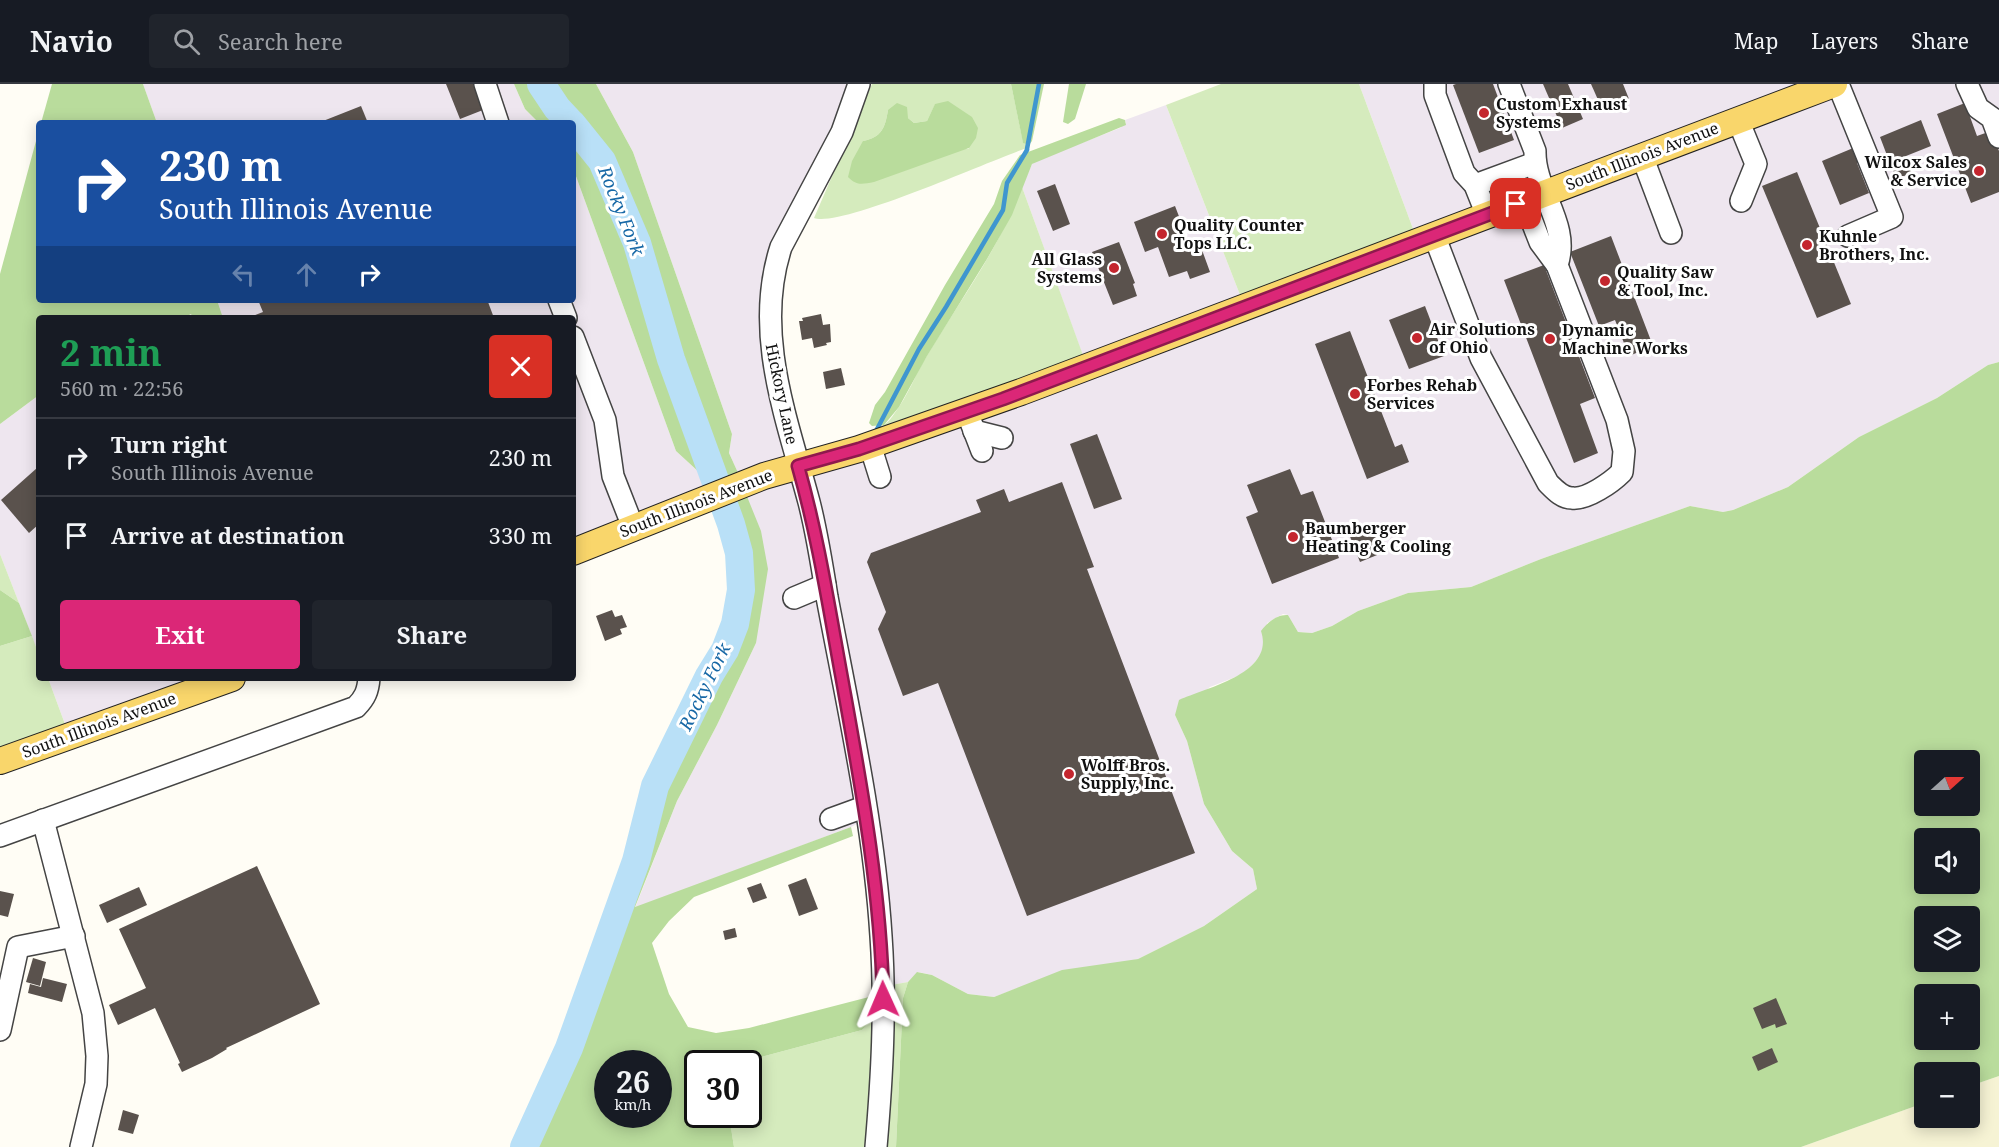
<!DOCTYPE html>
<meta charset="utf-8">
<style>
body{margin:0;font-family:"Noto Serif",serif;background:#20242c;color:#f1f3f6;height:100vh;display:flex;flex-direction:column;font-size:22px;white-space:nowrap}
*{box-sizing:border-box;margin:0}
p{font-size:20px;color:#9ea1a6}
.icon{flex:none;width:33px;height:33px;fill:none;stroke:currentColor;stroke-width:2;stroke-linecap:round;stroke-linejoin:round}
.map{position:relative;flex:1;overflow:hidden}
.details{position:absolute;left:36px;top:231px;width:540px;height:366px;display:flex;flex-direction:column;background:#171b24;border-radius:6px;box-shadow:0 3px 15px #0003}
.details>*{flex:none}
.top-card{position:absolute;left:36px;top:36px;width:540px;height:183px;border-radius:6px;box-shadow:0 3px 15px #0003;background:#1a4fa0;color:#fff;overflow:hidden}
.needle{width:39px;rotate:69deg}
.fabs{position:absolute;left:1914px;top:666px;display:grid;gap:12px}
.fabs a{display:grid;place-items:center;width:66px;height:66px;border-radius:6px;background:#171b24;box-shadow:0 3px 15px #0003;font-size:30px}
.speed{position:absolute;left:594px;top:966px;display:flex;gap:12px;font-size:30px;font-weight:700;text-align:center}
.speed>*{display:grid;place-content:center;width:78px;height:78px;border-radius:50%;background:#171b24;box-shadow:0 3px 15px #0003;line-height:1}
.speed small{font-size:15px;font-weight:400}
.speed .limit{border:3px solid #111;border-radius:9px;background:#fff;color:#111}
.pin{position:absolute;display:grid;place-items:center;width:51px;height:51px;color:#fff;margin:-26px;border-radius:12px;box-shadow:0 3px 9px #0006}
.me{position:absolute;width:66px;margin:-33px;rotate:359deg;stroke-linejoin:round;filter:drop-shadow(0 0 4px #0008)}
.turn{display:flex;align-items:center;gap:21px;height:126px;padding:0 24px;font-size:27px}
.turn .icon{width:78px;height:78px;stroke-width:2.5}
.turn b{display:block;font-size:42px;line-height:51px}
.lanes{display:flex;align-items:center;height:57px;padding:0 24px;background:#0003;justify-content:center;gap:30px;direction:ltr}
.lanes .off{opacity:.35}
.round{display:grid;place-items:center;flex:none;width:63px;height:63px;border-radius:6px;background:#20242c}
.head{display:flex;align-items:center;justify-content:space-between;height:102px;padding:0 24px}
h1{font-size:36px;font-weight:700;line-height:45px;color:#1e9e55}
.primary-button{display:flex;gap:12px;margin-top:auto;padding:12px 24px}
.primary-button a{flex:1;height:69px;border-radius:6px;background:#db2777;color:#fff;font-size:24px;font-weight:700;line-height:69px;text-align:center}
.primary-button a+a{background:#20242c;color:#f1f3f6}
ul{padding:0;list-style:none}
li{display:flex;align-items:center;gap:18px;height:78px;padding:0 24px;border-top:2px solid #363941}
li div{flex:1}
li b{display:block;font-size:22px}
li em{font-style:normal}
header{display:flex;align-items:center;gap:36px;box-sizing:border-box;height:84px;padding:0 30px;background:#171b24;border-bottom:2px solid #363941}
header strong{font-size:28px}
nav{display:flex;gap:33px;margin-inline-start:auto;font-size:21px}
.search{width:420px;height:54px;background:#20242c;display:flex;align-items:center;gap:15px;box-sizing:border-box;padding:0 21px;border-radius:6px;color:#9ea1a6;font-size:22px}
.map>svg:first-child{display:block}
</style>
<header>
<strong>Navio</strong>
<div class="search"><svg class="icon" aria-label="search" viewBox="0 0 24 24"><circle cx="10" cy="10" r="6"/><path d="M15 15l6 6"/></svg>Search here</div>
<nav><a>Map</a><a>Layers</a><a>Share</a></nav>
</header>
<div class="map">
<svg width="1999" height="1063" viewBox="0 0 1999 1063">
<rect width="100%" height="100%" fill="#fffdf5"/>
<g fill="#eee6ef">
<path d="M 143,0 L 514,0 L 525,25 L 539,39 L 157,39 Z"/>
<path d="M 596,0 L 848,0 L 833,40 L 780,142 L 768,178 L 760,215 L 764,267 L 784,377 L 870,352 L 1084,275 L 1022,103 L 1032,80 L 1038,76 L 1120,44 L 1126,39 L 1125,36 L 1166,21 L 1242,216 L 1415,150 L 1359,0 L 1999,0 L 1999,278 L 1988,281 L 1937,314 L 1859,353 L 1788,403 L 1733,426 L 1723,428 L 1690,422 L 1541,475 L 1471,503 L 1408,509 L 1358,527 L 1332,542 L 1312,549 L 1298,548 L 1288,531 L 1283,530 L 1267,539 L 1264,566 L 1260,573 L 1243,590 L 1210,603 L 1175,631 L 1187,657 L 1204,720 L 1232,767 L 1253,785 L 1257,805 L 1204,842 L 1138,875 L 1018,904 L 994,913 L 968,910 L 932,891 L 918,888 L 908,898 L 891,901 L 873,732 L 851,743 L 635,824 L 677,717 L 717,641 L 756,559 L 739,391 L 729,369 L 732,350 L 633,68 Z"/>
<path d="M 573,84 L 676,367 L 700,389 L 706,404 L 573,458 L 573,234 L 223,234 L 217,216 L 573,216 Z"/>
<path d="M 39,311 L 39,571 L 0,470 L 0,340 Z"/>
<path d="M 48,594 L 202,594 L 66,643 Z"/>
</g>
<path fill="#f6f3d4" d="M 1999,992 L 1999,1063 L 1801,1063 L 1924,1019 L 1924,1034 L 1970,1034 L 1970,1002 Z"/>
<g fill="#d5ebbd" fill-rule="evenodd">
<path d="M 872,0 L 1011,0 L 1023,58 L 1028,62 L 1027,64 C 991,76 841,144 814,134 ZM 935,21 L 969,65 L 863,57 C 882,53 885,44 888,26 L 908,34 L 914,39 L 927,37 Z"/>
<path d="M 1221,0 L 1359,0 L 1415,150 L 1242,216 L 1166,21 Z"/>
<path d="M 1022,103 L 1084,274 L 879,349 L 877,343 C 885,342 890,336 894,330 C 908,312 916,289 928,270 C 961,215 1000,163 1022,103 Z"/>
<path d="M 0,470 L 19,519 L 0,506 Z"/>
<path d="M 32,552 L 39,571 L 39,594 L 48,594 L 66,643 L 0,666 L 0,562 Z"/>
<path d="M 908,898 L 903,914 L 896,1063 L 883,1063 L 891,901 Z"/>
<path d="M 875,911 L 868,1063 L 734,1063 L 729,1031 L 748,1030 L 748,980 L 739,979 L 862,946 L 869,939 L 869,913 Z"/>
</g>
<g fill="#b9dc9c" fill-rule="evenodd">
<path d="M 52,0 L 143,0 L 157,39 L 41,39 Z"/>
<path d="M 514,0 L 596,0 L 633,68 L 732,350 L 729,369 L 739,391 L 706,404 L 700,389 L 676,367 L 573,84 L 573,39 L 539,39 L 525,25 Z"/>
<path d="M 1011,0 L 1044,0 L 1032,57 L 1029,61 L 1023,59 Z"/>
<path d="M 1069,0 L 1086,0 L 1075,35 L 1068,40 L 1063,38 Z"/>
<path d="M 948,17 L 972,33 L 978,44 L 976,54 L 969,64 L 874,98 C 862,100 857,102 848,93 L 852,77 L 863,57 C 882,53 885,44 888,26 L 897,19 L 907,23 L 908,34 L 914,39 L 927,37 L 935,20 Z"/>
<path d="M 1119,34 L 1125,36 L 1126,41 L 1032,80 L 1012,131 L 987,175 L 927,272 L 899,323 L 884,341 L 872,342 L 869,339 L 875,321 L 885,308 L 945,201 L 994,120 L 1002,97 L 1020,71 Z"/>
<path d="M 39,46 L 39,216 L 217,216 L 223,234 L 193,234 L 191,230 L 183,234 L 39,234 L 39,311 L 0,340 L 0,190 Z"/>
<path d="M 1999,278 L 1999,992 L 1970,1002 L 1970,988 L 1924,988 L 1924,1019 L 1801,1063 L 896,1063 L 903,914 L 908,898 L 917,888 L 932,891 L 968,910 L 994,913 L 1062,886 L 1138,875 L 1204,842 L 1257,805 L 1253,785 L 1232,767 L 1204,720 L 1187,657 L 1175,631 L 1179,616 C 1209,603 1275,589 1261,547 C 1267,539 1277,530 1288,531 L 1298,548 L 1312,549 L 1332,542 L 1358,527 L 1408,509 L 1471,503 L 1541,475 L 1690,422 L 1723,428 L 1733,426 L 1788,403 L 1859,353 L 1937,314 L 1988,281 ZM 1924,676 L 1970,676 L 1970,722 L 1924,722 ZM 1924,754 L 1970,754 L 1970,800 L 1924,800 ZM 1924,832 L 1970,832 L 1970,878 L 1924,878 ZM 1924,910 L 1970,910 L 1970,956 L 1924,956 Z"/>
<path d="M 746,410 L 761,447 L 768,485 L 756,559 L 717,641 L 677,717 L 635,823 L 851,743 L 853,752 L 694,813 L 669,837 L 652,859 L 669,910 L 688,943 L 716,949 L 749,944 L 869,913 L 869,939 L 862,946 L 739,979 L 698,980 L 698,1030 L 729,1031 L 734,1063 L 524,1063 L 569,964 L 636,777 L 655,702 L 709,592 L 725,566 L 735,540 L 741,506 L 739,469 L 723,418 ZM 608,980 L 658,980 L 658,1030 L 608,1030 Z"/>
<path d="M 0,506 L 19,519 L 32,552 L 0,562 Z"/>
</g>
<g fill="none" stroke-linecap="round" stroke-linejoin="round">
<g stroke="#3f96cf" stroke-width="4.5">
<path d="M 1027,65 L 1039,0"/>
<path d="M 876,347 L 919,265 L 946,223 L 1003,126 L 1007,99 L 1027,66"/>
</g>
<g stroke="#b9e0f7" stroke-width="28">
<path d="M 541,0 L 557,24 L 571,39"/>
<path d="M 524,1063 L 569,964 L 636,777 L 655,702 L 709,592 L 725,566 L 735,540 L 741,506 L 739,469 L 731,440 L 671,275 L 637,159 L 602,77 L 573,41"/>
</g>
</g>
<g fill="#5a524d">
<path d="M 446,0 L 473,0 L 483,26 L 460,35 Z"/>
<path d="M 1456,0 L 1493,0 L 1514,56 L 1479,69 L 1453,1 Z"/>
<path d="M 1543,0 L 1568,0 L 1583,35 L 1562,44 Z"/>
<path d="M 1591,0 L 1623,0 L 1629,15 L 1603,27 Z"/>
<path d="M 1965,19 L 1977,52 L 1991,47 L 1999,67 L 1999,108 L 1971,119 L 1937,30 Z"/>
<path d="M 361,22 L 368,39 L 318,39 Z"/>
<path d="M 1921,36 L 1931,62 L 1906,72 L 1912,89 L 1896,95 L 1880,53 Z"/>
<path d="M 1858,62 L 1864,76 L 1857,79 L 1869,109 L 1840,121 L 1822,77 Z"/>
<path d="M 1797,88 L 1851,220 L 1817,234 L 1762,102 Z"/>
<path d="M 1055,100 L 1070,140 L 1053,147 L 1037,107 Z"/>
<path d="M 1175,122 L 1193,169 L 1202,166 L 1210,188 L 1190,195 L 1187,187 L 1169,193 L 1158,163 L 1145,168 L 1134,138 Z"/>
<path d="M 1611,152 L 1653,262 L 1629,272 L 1615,236 L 1599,242 L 1570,168 Z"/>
<path d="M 1119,158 L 1135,199 L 1133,200 L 1137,212 L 1113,221 L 1092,168 Z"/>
<path d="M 1544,181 L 1595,314 L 1580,320 L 1598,369 L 1574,379 L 1504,196 Z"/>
<path d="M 258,216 L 494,216 L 488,218 L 494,234 L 248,234 L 263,228 Z"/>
<path d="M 1425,222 L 1444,272 L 1409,285 L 1389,236 Z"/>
<path d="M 821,230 L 823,241 L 830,240 L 831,258 L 826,259 L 827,261 L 814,264 L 812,254 L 802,256 L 799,237 L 803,237 L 802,234 Z"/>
<path d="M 1350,247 L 1395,363 L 1402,360 L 1409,378 L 1367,395 L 1315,260 Z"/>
<path d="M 841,284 L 845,301 L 826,305 L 823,288 Z"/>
<path d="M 1097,350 L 1122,415 L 1094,425 L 1070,360 Z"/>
<path d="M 37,384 L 39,387 L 39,440 L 29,449 L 1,416 Z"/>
<path d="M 1290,385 L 1301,411 L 1313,407 L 1339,474 L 1272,500 L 1246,433 L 1258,428 L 1247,401 Z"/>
<path d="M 1062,398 L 1094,483 L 1087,485 L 1195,769 L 1027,832 L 938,599 L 903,612 L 878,545 L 886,528 L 867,478 L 871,469 L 981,428 L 976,416 L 1004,405 L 1009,418 Z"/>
<path d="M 1371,441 L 1382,469 L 1360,478 L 1349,450 Z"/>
<path d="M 612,526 L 615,533 L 622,531 L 627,543 L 620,545 L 622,550 L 605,557 L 596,532 Z"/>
<path d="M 257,782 L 320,920 L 226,964 L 227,965 L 212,974 L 182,988 L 178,980 L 180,979 L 155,924 L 118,941 L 109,921 L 146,904 L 119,845 Z"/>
<path d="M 806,794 L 818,825 L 799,832 L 788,801 Z"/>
<path d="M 761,799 L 767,814 L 753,819 L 747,804 Z"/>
<path d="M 139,803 L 147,821 L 107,839 L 99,821 Z"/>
<path d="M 0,807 L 14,810 L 8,833 L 0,831 Z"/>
<path d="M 735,844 L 737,853 L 725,856 L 723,847 Z"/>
<path d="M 33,874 L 46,878 L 40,902 L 26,898 Z"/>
<path d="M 43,894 L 67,900 L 62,918 L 28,909 L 30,900 L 41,903 Z"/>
<path d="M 1776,914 L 1787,940 L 1776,944 L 1775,940 L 1762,945 L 1753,924 Z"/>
<path d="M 1772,964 L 1778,978 L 1758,987 L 1752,973 Z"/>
<path d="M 123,1026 L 139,1031 L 133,1050 L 118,1046 Z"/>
</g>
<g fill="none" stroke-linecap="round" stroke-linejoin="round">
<g stroke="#444" stroke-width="24">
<g id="minor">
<path d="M 485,0 L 498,39"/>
<path d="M 859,0 L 842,48 L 781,163 C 753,249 787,335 809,418 C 817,449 822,481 827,513 C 848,624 874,740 881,852 C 886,923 882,993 876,1063"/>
<path d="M 1435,0 L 1435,11 L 1464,89 L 1475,101 L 1487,131"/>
<path d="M 1509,0 L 1535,67 C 1534,107 1571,140 1557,181"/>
<path d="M 1838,0 L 1892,133 L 1848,152"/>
<path d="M 1967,0 L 1978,24 L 1992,34 L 1999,53"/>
<path d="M 1738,36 L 1756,80 L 1741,117"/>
<path d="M 1642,72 L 1671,149"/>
<path d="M 1475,101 L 1535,79"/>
<path d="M 1434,151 L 1481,274 L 1548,399 C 1555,406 1562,414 1572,414 C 1587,416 1612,398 1622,388 L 1624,367 L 1617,336 L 1557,181 L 1540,158 L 1524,117"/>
<path d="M 559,216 L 566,234"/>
<path d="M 573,253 L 605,336 L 613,392 L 633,443"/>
<path d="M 967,328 L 982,367"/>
<path d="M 974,347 L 1002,354"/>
<path d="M 870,361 L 880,393"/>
<path d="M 794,514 L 825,501"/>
<path d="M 831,735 L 864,723"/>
<path d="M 43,736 L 93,929 L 97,972 L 96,1000 L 81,1063"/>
<path d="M 0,752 L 356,623 C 365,614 368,607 369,594"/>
<path d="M 0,946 L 18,863 L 74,852"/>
</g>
</g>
<g stroke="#222" stroke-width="28">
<g id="major">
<path d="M 573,468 L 764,392 L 859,365 L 1021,308 L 1834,0"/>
<path d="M 0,677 L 232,594"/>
</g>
</g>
<use href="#minor" stroke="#fff" stroke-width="21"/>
<use href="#major" stroke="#f9d66b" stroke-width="26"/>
</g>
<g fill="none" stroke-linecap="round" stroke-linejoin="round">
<g stroke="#8e194d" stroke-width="15">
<path id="route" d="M 883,915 C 881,807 861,701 842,595 C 829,524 818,452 798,382 L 859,365 L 1003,315 L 1516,120"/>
</g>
<use href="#route" stroke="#db2777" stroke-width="10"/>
</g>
<g fill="#c4262e" stroke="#fff" stroke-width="2">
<circle cx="1484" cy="29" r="6"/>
<circle cx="1979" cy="87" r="6"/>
<circle cx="1162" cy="150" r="6"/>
<circle cx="1807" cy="161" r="6"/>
<circle cx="1114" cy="184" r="6"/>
<circle cx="1605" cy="197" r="6"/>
<circle cx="1417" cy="254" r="6"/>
<circle cx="1550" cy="255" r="6"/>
<circle cx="1355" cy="310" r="6"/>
<circle cx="1293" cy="453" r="6"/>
<circle cx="1069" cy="690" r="6"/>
</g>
<g text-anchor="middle" stroke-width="6" stroke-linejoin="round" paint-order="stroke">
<g font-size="16" font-weight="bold" fill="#111" stroke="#fff" text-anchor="start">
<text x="1496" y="26">Custom Exhaust<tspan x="1496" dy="18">Systems</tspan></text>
<text x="1967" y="84" text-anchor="end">Wilcox Sales<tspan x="1967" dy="18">&amp; Service</tspan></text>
<text x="1174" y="147">Quality Counter<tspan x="1174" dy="18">Tops LLC.</tspan></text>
<text x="1819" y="158">Kuhnle<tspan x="1819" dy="18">Brothers, Inc.</tspan></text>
<text x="1102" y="181" text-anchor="end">All Glass<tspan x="1102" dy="18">Systems</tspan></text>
<text x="1617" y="194">Quality Saw<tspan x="1617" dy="18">&amp; Tool, Inc.</tspan></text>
<text x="1429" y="251">Air Solutions<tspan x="1429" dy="18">of Ohio</tspan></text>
<text x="1562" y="252">Dynamic<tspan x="1562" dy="18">Machine Works</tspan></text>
<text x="1367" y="307">Forbes Rehab<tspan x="1367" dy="18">Services</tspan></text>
<text x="1305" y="450">Baumberger<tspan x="1305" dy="18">Heating &amp; Cooling</tspan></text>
<text x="1081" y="687">Wolff Bros.<tspan x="1081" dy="18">Supply, Inc.</tspan></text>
</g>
<g font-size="16" fill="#111" stroke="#fff">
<text transform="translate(1642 72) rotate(-21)" y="6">South Illinois Avenue</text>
<text transform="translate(782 310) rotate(78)" y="6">Hickory Lane</text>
<text transform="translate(696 419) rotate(-21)" y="6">South Illinois Avenue</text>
<text transform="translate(99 641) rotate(-20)" y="6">South Illinois Avenue</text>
</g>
<g font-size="18" font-style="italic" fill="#1768a6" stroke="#fff">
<text transform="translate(621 127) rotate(68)" y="6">Rocky Fork</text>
<text transform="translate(705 603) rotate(-64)" y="6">Rocky Fork</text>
</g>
</g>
</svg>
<div class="fabs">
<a><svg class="needle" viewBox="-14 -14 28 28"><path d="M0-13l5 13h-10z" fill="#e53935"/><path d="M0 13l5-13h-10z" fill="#9ea1a6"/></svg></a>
<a><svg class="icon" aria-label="sound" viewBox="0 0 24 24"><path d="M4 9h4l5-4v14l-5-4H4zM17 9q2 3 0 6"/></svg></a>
<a><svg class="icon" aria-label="layers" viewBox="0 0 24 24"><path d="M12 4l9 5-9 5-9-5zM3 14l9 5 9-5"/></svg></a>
<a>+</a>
<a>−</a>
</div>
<div class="speed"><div>26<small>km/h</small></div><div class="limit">30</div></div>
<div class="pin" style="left:1516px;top:120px;background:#d93025"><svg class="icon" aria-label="arrive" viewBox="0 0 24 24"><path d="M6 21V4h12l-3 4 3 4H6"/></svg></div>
<svg class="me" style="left:883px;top:915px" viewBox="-20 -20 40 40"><path d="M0-17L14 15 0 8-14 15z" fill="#db2777" stroke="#fff" stroke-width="4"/></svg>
<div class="top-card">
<div class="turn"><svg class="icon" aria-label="right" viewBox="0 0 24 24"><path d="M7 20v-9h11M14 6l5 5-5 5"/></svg><div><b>230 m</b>South Illinois Avenue</div></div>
<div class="lanes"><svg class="icon off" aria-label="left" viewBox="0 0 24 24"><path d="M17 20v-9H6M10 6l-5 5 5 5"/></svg><svg class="icon off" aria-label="ahead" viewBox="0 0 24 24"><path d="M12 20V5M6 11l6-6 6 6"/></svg><svg class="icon" aria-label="right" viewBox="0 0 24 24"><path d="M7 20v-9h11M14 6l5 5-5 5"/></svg></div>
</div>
<section class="details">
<div class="head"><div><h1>2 min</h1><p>560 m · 22:56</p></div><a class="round" style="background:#d93025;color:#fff"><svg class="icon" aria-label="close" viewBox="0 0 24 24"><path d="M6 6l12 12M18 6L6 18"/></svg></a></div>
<ul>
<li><svg class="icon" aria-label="right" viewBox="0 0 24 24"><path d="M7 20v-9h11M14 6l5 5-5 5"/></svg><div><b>Turn right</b><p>South Illinois Avenue</p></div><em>230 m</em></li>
<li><svg class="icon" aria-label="arrive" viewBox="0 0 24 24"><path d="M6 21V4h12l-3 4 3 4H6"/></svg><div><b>Arrive at destination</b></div><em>330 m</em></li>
</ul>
<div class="primary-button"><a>Exit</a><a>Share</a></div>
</section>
</div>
